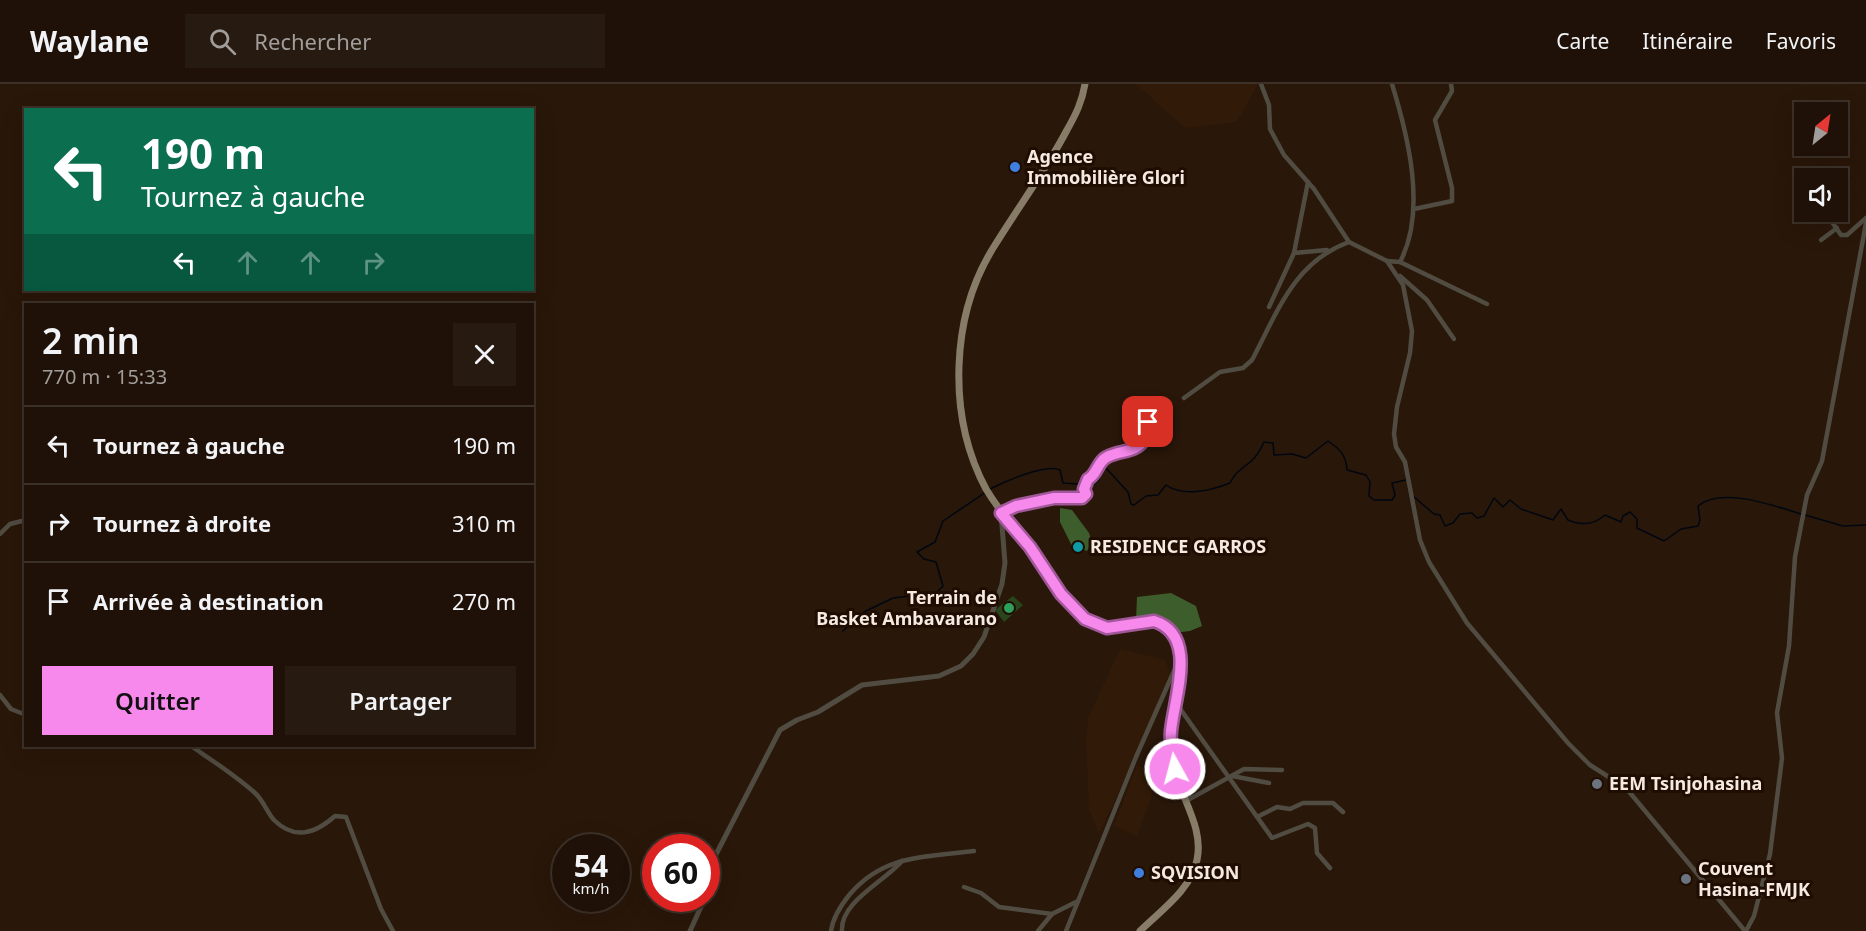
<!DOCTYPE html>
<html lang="fr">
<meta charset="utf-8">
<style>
body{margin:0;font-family:"Noto Sans",sans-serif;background:#271a11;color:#f1f3f6;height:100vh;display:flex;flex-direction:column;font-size:22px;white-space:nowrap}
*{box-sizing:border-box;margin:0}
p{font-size:20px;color:#a19d9b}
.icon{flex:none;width:33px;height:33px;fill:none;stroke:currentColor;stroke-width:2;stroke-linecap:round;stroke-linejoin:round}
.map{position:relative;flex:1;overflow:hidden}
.drawer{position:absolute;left:24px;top:219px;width:510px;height:444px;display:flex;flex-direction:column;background:#1f1107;border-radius:0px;box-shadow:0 6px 24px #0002,0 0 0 2px #3c3128}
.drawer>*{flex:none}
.guide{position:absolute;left:24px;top:24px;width:510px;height:183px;border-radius:0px;box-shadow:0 6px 24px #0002,0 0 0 2px #3c3128;background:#0b6e4f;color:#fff;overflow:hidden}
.needle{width:39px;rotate:30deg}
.fabs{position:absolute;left:1794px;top:18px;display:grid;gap:12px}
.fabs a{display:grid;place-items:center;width:54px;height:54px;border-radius:0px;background:#1f1107;box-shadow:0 6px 24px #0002,0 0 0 2px #3c3128;font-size:30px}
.speed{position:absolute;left:552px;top:750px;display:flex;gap:12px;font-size:30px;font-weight:700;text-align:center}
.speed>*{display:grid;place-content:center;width:78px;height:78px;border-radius:50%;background:#1f1107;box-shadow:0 6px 24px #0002,0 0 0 2px #3c3128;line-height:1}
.speed small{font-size:15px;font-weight:400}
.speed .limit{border:9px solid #d22;background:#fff;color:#111}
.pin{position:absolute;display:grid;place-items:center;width:51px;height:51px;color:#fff;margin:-26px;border-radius:12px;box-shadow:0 3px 9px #0006}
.me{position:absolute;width:66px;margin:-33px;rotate:353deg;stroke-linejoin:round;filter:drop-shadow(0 0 4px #0008)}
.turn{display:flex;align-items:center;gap:21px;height:126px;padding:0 18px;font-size:27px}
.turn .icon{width:78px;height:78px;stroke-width:2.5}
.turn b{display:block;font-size:42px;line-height:51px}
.lanes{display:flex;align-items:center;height:57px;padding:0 18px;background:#0003;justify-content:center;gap:30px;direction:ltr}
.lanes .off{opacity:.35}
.round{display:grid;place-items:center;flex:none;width:63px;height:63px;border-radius:0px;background:#271a11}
.head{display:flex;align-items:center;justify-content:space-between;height:102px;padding:0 18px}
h1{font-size:36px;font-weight:600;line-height:45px}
.action{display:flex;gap:12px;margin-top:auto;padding:12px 18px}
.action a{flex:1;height:69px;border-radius:0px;background:#f788ec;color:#111;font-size:24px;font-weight:600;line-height:69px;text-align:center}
.action a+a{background:#271a11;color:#f1f3f6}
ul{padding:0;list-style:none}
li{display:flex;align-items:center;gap:18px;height:78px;padding:0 18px;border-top:2px solid #3c3128}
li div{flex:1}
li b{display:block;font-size:22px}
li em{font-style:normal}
header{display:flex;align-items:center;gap:36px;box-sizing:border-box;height:84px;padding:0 30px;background:#1f1107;border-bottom:2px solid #3c3128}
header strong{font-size:28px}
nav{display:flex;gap:33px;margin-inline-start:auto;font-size:21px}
.search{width:420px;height:54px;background:#271a11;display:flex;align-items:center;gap:15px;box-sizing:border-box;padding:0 21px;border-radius:0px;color:#a19d9b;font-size:22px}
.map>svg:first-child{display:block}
</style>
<header>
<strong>Waylane</strong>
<div class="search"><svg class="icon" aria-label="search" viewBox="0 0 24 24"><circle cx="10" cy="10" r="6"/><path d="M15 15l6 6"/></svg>Rechercher</div>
<nav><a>Carte</a><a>Itinéraire</a><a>Favoris</a></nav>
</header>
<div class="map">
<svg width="1866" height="847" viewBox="0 0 1866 847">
<rect width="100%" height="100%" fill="#291709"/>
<g fill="#311a07">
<path d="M 1136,0 L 1258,0 L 1237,38 L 1185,44 Z"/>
<path d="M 1120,565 L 1165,576 L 1172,593 L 1099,750 L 1089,725 L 1086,655 L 1088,634 Z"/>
<path d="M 1137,681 L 1160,690 L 1137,752 L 1114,742 Z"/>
</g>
<path fill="#2a451b" d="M 1013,512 L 1023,521 L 1004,538 L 995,526 Z"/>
<g fill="#3e5d2c">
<path d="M 1060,424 L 1072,426 L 1089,449 L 1092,458 L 1087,467 L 1072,462 L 1060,438 Z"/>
<path d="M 1171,509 L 1196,522 L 1202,542 L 1190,547 L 1173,549 L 1167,543 L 1136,537 L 1137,513 Z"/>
</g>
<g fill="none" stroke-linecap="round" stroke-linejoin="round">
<g stroke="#000711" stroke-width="1.5">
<path d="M 990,405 C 1004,398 1046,379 1060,386 L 1063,399 L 1093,401 L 1099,396 L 1101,385 L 1105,383 L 1128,408 L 1131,420 L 1134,421 L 1146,412 L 1158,411 L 1166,401 C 1183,413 1210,407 1230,399 C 1239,380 1253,384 1264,358 L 1273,359 L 1274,371 L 1292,370 L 1306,374 L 1328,357 C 1340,365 1346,371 1347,386 L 1366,391 L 1370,398 L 1369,412 L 1374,416 L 1392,416 L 1395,411 L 1392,399 L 1406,396"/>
<path d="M 1413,412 L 1434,430 L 1440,431 L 1445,442 L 1453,439 L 1460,430 L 1472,429 L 1477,434 L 1484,432 L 1494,414 L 1503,423 L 1510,416 L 1521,425 L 1553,436 L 1561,425 L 1568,436 C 1582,442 1594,441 1605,431 L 1621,438 L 1623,432 L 1630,428 L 1637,435 L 1637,444 L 1664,457 L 1681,445 L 1698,442 L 1700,436 L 1698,422 C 1721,402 1775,422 1801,430"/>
<path d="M 1805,431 L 1843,442 L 1866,441"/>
<path d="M 843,547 L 864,528 L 893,514 L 936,509 L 943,502 L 936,478 L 924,475 L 917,468 L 935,458 L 943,437 L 986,408"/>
</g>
<g stroke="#514c42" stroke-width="4.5">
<path d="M 1261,0 L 1269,21 L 1270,45 L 1284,71 L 1314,105 L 1349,158 L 1387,177 L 1403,201 L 1412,247 L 1410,269 L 1397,323 L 1394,350 L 1396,363 L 1405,378 L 1420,456 L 1429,478 L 1467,539 L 1568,659 L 1590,681 L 1626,704 L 1745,847"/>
<path d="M 1392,0 C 1408,52 1427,127 1400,178"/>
<path d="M 1414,125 L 1452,117 L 1452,104 L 1435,36 L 1452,7 L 1451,0"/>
<path d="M 1827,131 L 1841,151 L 1847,151 L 1866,134"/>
<path d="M 1821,156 L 1837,144"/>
<path d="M 1294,169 L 1327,166"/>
<path d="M 1387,177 L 1400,178 L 1487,220"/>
<path d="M 1400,192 L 1427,216 L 1454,255"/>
<path d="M 1269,223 L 1294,169 L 1308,98"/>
<path d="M 1184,314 L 1220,288 L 1243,284 L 1252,276 C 1278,227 1294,178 1349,158"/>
<path d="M 1001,429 L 1016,422 L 1054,414 L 1082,414 L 1086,410 L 1084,405 L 1088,395 C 1097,391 1097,378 1107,373 C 1121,365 1136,370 1145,353 L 1142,345 L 1148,338"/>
<path d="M 0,450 L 10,440 L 26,436"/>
<path d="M 0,611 L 11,625 L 26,631"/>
<path d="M 1176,619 L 1272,754 L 1308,740 L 1315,744 L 1317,769 L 1330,784"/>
<path d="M 191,662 C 213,677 235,691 255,709 C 263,716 267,728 274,736 C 295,757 316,749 335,732 L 346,733 L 381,825 L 393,847"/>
<path d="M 1232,692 L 1269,699"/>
<path d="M 1186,717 L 1244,685 L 1282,686"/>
<path d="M 1259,732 L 1277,723 L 1290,725 L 1303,719 L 1333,719 L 1343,728"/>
<path d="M 964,803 L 981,809 L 999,823 L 1052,830"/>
<path d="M 831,847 C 833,833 841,821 850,810 C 884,770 926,773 974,767"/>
<path d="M 842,847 C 840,818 884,798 902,777"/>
<path d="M 1038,847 L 1052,830 L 1078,817"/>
<path d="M 1066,847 L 1136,673 L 1178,578"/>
<path d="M 1746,847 L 1754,832 L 1770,770 L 1782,674 L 1777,629 L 1789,562 L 1795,473 L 1807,411 L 1822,377 L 1866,139"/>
</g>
<g stroke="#514c42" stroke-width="5">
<path d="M 706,802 L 709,784 L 780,646 L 797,636 L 818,628 L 862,601 L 939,592 L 961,582 L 973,570 L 984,553 L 1002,500 L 1005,479 L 1001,429"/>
<path d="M 690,847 L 705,814"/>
</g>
<path stroke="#877c68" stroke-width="7" d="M 1085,0 C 1082,18 1076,30 1067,46 C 1046,86 1019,122 995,161 C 950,231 947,332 986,405 C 998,425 1012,442 1027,459 C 1049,486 1068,542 1109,544 C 1124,544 1139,537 1154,537 C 1202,552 1171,618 1171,652 C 1171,668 1173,683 1178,697 C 1187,723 1203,748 1197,776 C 1191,806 1160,827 1140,847"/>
</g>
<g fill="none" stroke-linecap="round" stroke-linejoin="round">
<g stroke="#a15899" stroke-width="15">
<path id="route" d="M 1148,338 L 1142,345 L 1145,354 C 1136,370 1122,365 1107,373 C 1097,378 1097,391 1088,395 L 1084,405 L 1086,410 L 1082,414 L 1054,414 L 1016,422 L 1001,429 L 1030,463 L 1061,510 L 1085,535 L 1107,544 L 1154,537 C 1199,551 1174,614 1171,647 C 1170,660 1172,673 1175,685"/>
</g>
<use href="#route" stroke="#f788ec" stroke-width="10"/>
</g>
<g fill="#3f7fe0" stroke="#1f0d02" stroke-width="2">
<circle cx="1015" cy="83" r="6"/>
<circle cx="1139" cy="789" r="6"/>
</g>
<circle fill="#0f9aa8" stroke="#1f0d02" stroke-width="2" cx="1078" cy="463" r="6"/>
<circle fill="#2e9e5b" stroke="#1f0d02" stroke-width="2" cx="1009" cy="524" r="6"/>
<g fill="#6b7280" stroke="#1f0d02" stroke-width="2">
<circle cx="1597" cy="700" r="6"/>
<circle cx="1686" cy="795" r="6"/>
</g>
<g text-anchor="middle" stroke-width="6" stroke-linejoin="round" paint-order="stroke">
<g font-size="18" font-weight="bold" fill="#f6e9e0" stroke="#1f0d02" text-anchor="start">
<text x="1027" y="79">Agence<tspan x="1027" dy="21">Immobilière Glori</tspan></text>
<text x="1090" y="469">RESIDENCE GARROS</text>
<text x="997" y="520" text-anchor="end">Terrain de<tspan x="997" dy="21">Basket Ambavarano</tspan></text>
<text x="1609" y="706">EEM Tsinjohasina</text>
<text x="1698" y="791">Couvent<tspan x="1698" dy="21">Hasina-FMJK</tspan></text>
<text x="1151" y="795">SQVISION</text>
</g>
</g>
</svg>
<div class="fabs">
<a><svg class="needle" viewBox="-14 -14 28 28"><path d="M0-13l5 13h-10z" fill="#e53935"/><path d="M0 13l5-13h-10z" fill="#a19d9b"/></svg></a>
<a><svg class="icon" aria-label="sound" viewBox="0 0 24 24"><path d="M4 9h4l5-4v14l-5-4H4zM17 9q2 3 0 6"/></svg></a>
</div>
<div class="speed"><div>54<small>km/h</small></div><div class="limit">60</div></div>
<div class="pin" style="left:1148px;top:338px;background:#d93025"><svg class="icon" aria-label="arrive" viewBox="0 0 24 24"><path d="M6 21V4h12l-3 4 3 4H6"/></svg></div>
<svg class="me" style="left:1175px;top:685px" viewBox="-20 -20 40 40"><circle r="17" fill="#f788ec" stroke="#fff" stroke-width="3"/><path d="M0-11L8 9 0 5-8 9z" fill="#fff"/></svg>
<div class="guide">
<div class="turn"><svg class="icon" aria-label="left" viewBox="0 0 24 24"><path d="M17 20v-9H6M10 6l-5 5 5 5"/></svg><div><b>190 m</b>Tournez à gauche</div></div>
<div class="lanes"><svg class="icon" aria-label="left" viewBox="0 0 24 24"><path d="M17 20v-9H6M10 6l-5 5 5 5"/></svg><svg class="icon off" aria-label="ahead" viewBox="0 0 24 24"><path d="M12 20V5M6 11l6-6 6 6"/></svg><svg class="icon off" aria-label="ahead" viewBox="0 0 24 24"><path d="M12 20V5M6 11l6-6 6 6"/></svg><svg class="icon off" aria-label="right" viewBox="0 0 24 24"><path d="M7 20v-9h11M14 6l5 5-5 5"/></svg></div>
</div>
<section class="drawer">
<div class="head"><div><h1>2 min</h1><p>770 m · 15:33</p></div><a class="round"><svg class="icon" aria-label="close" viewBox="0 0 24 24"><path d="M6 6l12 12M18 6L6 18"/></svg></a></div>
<ul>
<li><svg class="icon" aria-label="left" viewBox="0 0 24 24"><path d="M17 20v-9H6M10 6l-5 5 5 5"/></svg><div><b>Tournez à gauche</b></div><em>190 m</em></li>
<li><svg class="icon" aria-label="right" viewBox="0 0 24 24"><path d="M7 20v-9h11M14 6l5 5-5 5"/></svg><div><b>Tournez à droite</b></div><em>310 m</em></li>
<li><svg class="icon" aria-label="arrive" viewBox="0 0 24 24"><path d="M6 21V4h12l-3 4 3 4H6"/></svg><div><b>Arrivée à destination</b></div><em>270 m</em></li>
</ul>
<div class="action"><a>Quitter</a><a>Partager</a></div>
</section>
</div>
